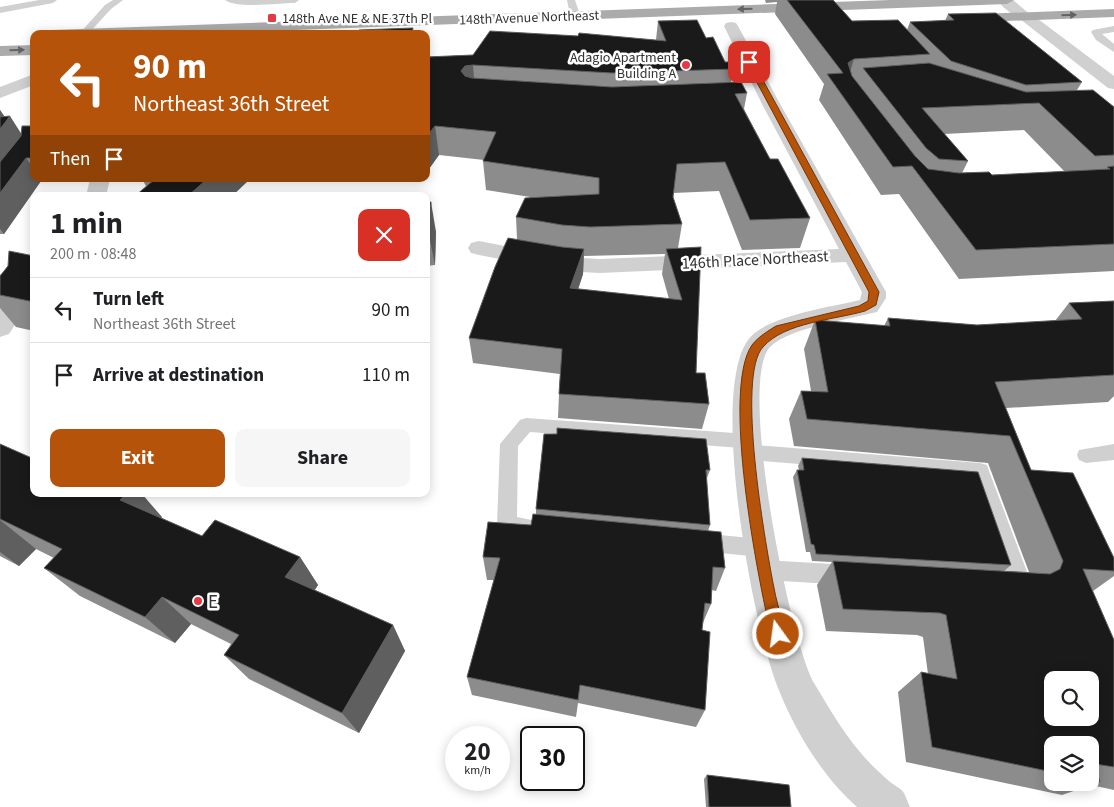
<!DOCTYPE html>
<meta charset="utf-8">
<style>
body{margin:0;font-family:"Source Sans 3",sans-serif;background:#f6f6f6;color:#202124;height:100vh;display:flex;flex-direction:column;font-size:19px;white-space:nowrap}
*{box-sizing:border-box;margin:0}
p{font-size:16px;color:#757577}
.icon{flex:none;width:28px;height:28px;fill:none;stroke:currentColor;stroke-width:2;stroke-linecap:round;stroke-linejoin:round}
.map{position:relative;flex:1;overflow:hidden}
.drawer{position:absolute;left:30px;top:192px;width:400px;height:305px;display:flex;flex-direction:column;background:#fff;border-radius:10px;box-shadow:0 2px 12px #0003}
.drawer>*{flex:none}
.banner{position:absolute;left:30px;top:30px;width:400px;height:152px;border-radius:10px;box-shadow:0 2px 12px #0003;background:#b45309;color:#fff;overflow:hidden}
.controls{position:absolute;left:1044px;top:671px;display:grid;gap:10px}
.controls a{display:grid;place-items:center;width:55px;height:55px;border-radius:10px;background:#fff;box-shadow:0 2px 12px #0003;font-size:25px}
.speed{position:absolute;left:445px;top:726px;display:flex;gap:10px;font-size:25px;font-weight:700;text-align:center}
.speed>*{display:grid;place-content:center;width:65px;height:65px;border-radius:50%;background:#fff;box-shadow:0 2px 12px #0003;line-height:1}
.speed small{font-size:12px;font-weight:400}
.speed .limit{border:2px solid #111;border-radius:8px;background:#fff;color:#111}
.pin{position:absolute;display:grid;place-items:center;width:42px;height:42px;color:#fff;margin:-21px;border-radius:10px;box-shadow:0 2px 8px #0006}
.me{position:absolute;width:55px;margin:-28px;rotate:346deg;stroke-linejoin:round;filter:drop-shadow(0 0 4px #0008)}
.turn{display:flex;align-items:center;gap:18px;height:105px;padding:0 20px;font-size:22px}
.turn .icon{width:65px;height:65px;stroke-width:2.5}
.turn b{display:block;font-size:35px;line-height:42px}
.then{display:flex;align-items:center;height:48px;padding:0 20px;background:#0003;gap:10px;font-size:19px}
.round{display:grid;place-items:center;flex:none;width:52px;height:52px;border-radius:10px;background:#f6f6f6}
.head{display:flex;align-items:center;justify-content:space-between;height:85px;padding:0 20px}
h1{font-size:30px;font-weight:700;line-height:38px}
.cta{display:flex;gap:10px;margin-top:auto;padding:10px 20px}
.cta a{flex:1;height:58px;border-radius:10px;background:#b45309;color:#fff;font-size:20px;font-weight:700;line-height:58px;text-align:center}
.cta a+a{background:#f6f6f6;color:#202124}
ul{padding:0;list-style:none}
li{display:flex;align-items:center;gap:15px;height:65px;padding:0 20px;border-top:1px solid #e0e0e0}
li div{flex:1}
li b{display:block;font-size:19px}
li em{font-style:normal}
.map>svg:first-child{display:block}
</style>
<div class="map">
<svg width="1114" height="807" viewBox="0 0 1114 807">
<rect width="100%" height="100%" fill="#fff"/>
<g fill="none" stroke-linecap="round" stroke-linejoin="round">
<g fill="#d0d0d0" fill-rule="evenodd">
<path d="M 39,0 L 57,0 L 53,3 L 0,13 L 0,7 Z"/>
<path d="M 113,0 L 123,0 L 111,9 L 88,34 L 79,34 L 105,5 Z"/>
<path d="M 225,0 L 299,0 L 295,3 C 279,3 237,9 225,0 Z"/>
<path d="M 567,0 L 575,0 L 580,15 L 578,17 L 572,17 L 570,15 Z"/>
<path d="M 1114,26 L 1114,32 L 1102,34 L 1114,44 L 1114,52 L 1096,40 L 1091,32 L 1093,30 Z"/>
<path d="M 526,418 L 748,434 L 754,436 L 757,441 L 755,445 L 980,463 L 987,465 L 989,471 L 1032,585 L 1029,592 C 1020,596 1013,596 1004,592 L 1001,585 L 1004,578 L 1007,577 L 973,478 L 748,460 L 741,457 L 739,452 L 741,448 L 530,432 L 518,446 L 517,517 L 536,521 L 539,527 L 536,533 C 525,537 511,535 500,531 L 497,525 L 500,444 L 520,420 Z"/>
<path d="M 1114,444 L 1114,460 L 1086,463 L 1079,460 L 1077,455 L 1079,450 Z"/>
<path d="M 699,533 L 761,539 L 768,541 L 771,548 L 768,555 L 761,557 L 699,551 L 692,549 L 689,542 L 692,535 Z"/>
<path d="M 764,560 L 849,565 L 856,568 L 860,575 L 856,582 L 849,585 L 764,580 L 757,577 L 753,570 L 757,563 Z"/>
</g>
<g fill="#d0d0d0" fill-rule="evenodd">
<path d="M 1025,12 L 1030,13 L 1114,76 L 1114,89 L 1108,88 L 1020,19 L 1018,16 L 1020,13 Z"/>
<path d="M 731,22 L 736,23 L 738,26 L 779,102 L 886,292 L 886,298 L 877,312 C 849,319 789,328 770,347 C 737,382 790,640 814,683 C 828,706 842,731 860,752 C 869,763 879,772 889,781 C 893,785 901,788 904,793 C 906,797 908,803 910,807 L 857,807 C 822,776 795,731 778,688 C 753,626 709,394 748,340 C 765,316 831,307 860,300 L 862,292 L 846,262 L 600,273 L 562,271 L 479,255 L 471,253 L 468,248 L 471,243 L 479,241 L 562,257 L 600,259 L 839,249 L 761,102 L 724,26 L 726,23 Z"/>
<path d="M 34,74 L 34,85 L 0,98 L 0,87 Z"/>
<path d="M 90,179 L 110,179 L 106,196 L 86,196 Z"/>
<path d="M 34,277 L 34,300 L 22,314 L 9,334 L 0,337 L 0,309 L 26,280 Z"/>
</g>
<path fill="#d0d0d0" fill-rule="evenodd" d="M 997,0 L 1013,0 L 1032,16 L 1030,19 C 1019,22 1004,9 997,0 Z"/>
<g fill="#ababab" fill-rule="evenodd">
<path d="M 890,0 L 1014,0 L 1007,4 L 184,34 L 45,34 L 47,31 L 52,30 Z"/>
<path d="M 1114,9 L 1114,17 L 980,22 L 975,21 L 973,18 L 975,15 L 980,14 Z"/>
<path d="M 34,45 L 34,55 L 0,56 L 0,46 Z"/>
</g>
</g>
<g fill="#8c8c8c" fill-rule="evenodd">
<path d="M 765,0 L 833,0 L 852,21 L 907,30 L 910,22 L 945,21 L 948,14 L 1082,82 L 1077,90 L 1114,107 L 1114,271 L 959,279 L 899,194 L 881,195 L 819,100 L 824,84 L 775,14 L 777,2 L 766,3 ZM 1024,130 L 1065,172 L 992,175 L 962,173 L 968,161 L 944,134 Z"/>
<path d="M 658,21 L 706,38 L 725,62 L 733,69 L 731,82 L 747,93 L 744,109 L 770,159 L 810,218 L 800,248 L 742,250 L 719,191 L 673,193 L 673,197 L 682,224 L 678,248 L 696,373 L 709,404 L 702,429 L 558,418 L 559,394 L 560,374 L 473,363 L 469,338 L 517,239 L 516,217 L 530,197 L 486,190 L 483,161 L 484,160 L 439,155 L 426,173 L 426,57 L 473,55 L 578,36 L 656,40 ZM 665,254 L 662,274 L 669,299 L 578,289 L 583,274 L 584,256 Z"/>
<path d="M 0,110 L 4,116 L 21,134 L 34,126 L 34,179 L 83,179 L 41,181 L 4,234 L 0,234 Z"/>
<path d="M 142,179 L 250,179 L 232,196 L 146,186 Z"/>
<path d="M 409,179 L 422,179 L 421,181 Z"/>
<path d="M 426,202 L 436,232 L 435,265 L 426,266 Z"/>
<path d="M 34,256 L 34,331 L 16,327 L 0,308 L 0,275 Z"/>
<path d="M 1114,301 L 1114,396 L 1108,402 L 1006,408 L 1031,470 L 1114,558 L 1114,576 L 1093,591 L 1114,640 L 1114,790 L 1091,785 L 1062,795 L 906,762 L 898,692 L 921,672 L 928,674 L 923,637 L 917,635 L 826,631 L 817,585 L 832,562 L 812,561 L 810,552 L 806,552 L 793,477 L 797,470 L 799,470 L 798,466 L 802,458 L 1011,565 L 1004,571 L 1029,572 L 988,463 L 794,446 L 789,419 L 801,391 L 811,391 L 804,349 L 815,320 L 884,326 L 888,318 L 977,325 L 1055,321 L 1069,303 ZM 1052,745 L 1090,745 L 1090,782 L 1052,782 Z"/>
<path d="M 544,434 L 710,470 L 707,478 L 706,478 L 710,525 L 708,531 L 725,568 L 716,591 L 712,590 L 711,604 L 702,625 L 702,630 L 705,710 L 696,727 L 578,703 L 576,717 L 472,695 L 467,677 L 494,580 L 487,580 L 483,557 L 531,525 L 536,515 L 536,509 Z"/>
<path d="M 0,444 L 162,517 L 161,518 L 202,536 L 300,557 L 318,585 L 315,590 L 393,625 L 405,651 L 359,733 L 249,679 L 224,655 L 231,644 L 191,624 L 175,643 L 80,596 L 44,568 L 54,558 L 36,549 L 19,566 L 0,556 Z"/>
<path d="M 707,775 L 791,807 L 706,807 L 704,779 Z"/>
</g>
<g fill="#5f5f5f">
<path d="M 854,59 L 846,85 L 848,63 Z"/>
<path d="M 473,65 L 475,92 L 461,71 L 465,66 Z"/>
<path d="M 0,110 L 7,120 L 10,116 L 24,138 L 0,172 Z"/>
<path d="M 435,126 L 439,155 L 426,173 L 426,137 Z"/>
<path d="M 26,158 L 34,169 L 34,179 L 40,179 L 41,181 L 4,234 L 0,229 L 0,193 Z"/>
<path d="M 207,179 L 250,179 L 232,196 L 188,196 Z"/>
<path d="M 431,202 L 436,232 L 435,265 L 429,235 Z"/>
<path d="M 584,249 L 583,274 L 570,314 L 570,288 Z"/>
<path d="M 126,494 L 142,494 L 162,517 L 149,531 L 120,500 Z"/>
<path d="M 0,520 L 36,549 L 19,566 L 0,552 Z"/>
<path d="M 300,557 L 318,585 L 304,605 L 285,577 Z"/>
<path d="M 162,597 L 191,624 L 175,643 L 145,617 Z"/>
<path d="M 393,625 L 405,651 L 359,733 L 342,713 Z"/>
</g>
<g fill="#1a1a1a" stroke="#5f5f5f" fill-rule="evenodd">
<path d="M 787,0 L 833,0 L 852,21 L 898,20 L 930,54 L 854,59 L 848,63 L 852,76 L 915,156 L 928,169 L 959,173 L 989,172 L 992,175 L 1110,169 L 1107,167 L 1114,166 L 1114,244 L 976,250 L 912,166 L 893,167 L 827,74 L 843,73 Z"/>
<path d="M 996,13 L 1082,82 L 1026,85 L 951,61 L 910,22 L 954,20 L 948,14 Z"/>
<path d="M 697,20 L 706,38 L 713,37 L 725,62 L 730,62 L 733,69 L 612,73 L 473,65 L 465,66 L 461,71 L 465,76 L 472,78 L 612,87 L 741,82 L 747,93 L 735,94 L 770,159 L 778,159 L 810,218 L 750,220 L 725,162 L 677,164 L 673,197 L 682,224 L 590,227 L 562,225 L 516,217 L 525,198 L 599,194 L 599,178 L 483,161 L 496,132 L 435,126 L 426,137 L 426,57 L 473,55 L 490,31 L 578,36 L 579,33 L 666,41 L 658,21 Z"/>
<path d="M 413,28 L 412,34 L 358,34 L 359,30 Z"/>
<path d="M 929,63 L 1026,92 L 1093,90 L 1114,107 L 1114,155 L 1095,156 L 1039,103 L 922,108 L 968,161 L 939,159 L 926,148 L 863,68 Z"/>
<path d="M 10,116 L 0,129 L 0,117 Z"/>
<path d="M 22,126 L 34,126 L 34,158 L 26,158 L 0,193 L 0,162 L 21,136 Z"/>
<path d="M 155,179 L 207,179 L 188,196 L 135,196 Z"/>
<path d="M 426,202 L 431,202 L 429,235 L 426,235 Z"/>
<path d="M 508,238 L 562,247 L 584,249 L 570,288 L 682,300 L 666,249 L 701,247 L 696,373 L 705,373 L 709,404 L 559,394 L 562,349 L 469,338 L 495,267 Z"/>
<path d="M 9,251 L 34,256 L 34,302 L 0,295 L 0,276 L 8,266 Z"/>
<path d="M 1114,301 L 1114,375 L 995,382 L 1031,470 L 1073,473 L 1114,558 L 1114,571 L 1083,569 L 1114,640 L 1114,767 L 1095,764 L 1100,782 L 1090,779 L 1090,745 L 1052,745 L 1052,772 L 932,747 L 921,672 L 957,679 L 946,615 L 940,613 L 843,609 L 833,561 L 1050,574 L 1060,569 L 1063,561 L 1010,436 L 807,419 L 801,391 L 828,392 L 815,320 L 890,326 L 888,318 L 977,325 L 1082,319 L 1069,303 ZM 1052,680 L 1090,680 L 1090,718 L 1052,718 Z"/>
<path d="M 557,428 L 706,439 L 710,470 L 706,470 L 710,525 L 536,509 L 544,434 L 557,434 Z"/>
<path d="M 0,444 L 34,459 L 34,494 L 126,494 L 120,500 L 202,536 L 215,520 L 300,557 L 285,577 L 393,625 L 342,713 L 224,655 L 239,635 L 162,597 L 145,617 L 44,568 L 62,549 L 0,519 Z"/>
<path d="M 802,458 L 978,472 L 1011,565 L 816,554 L 814,545 L 811,544 L 797,470 L 804,470 Z"/>
<path d="M 533,514 L 721,532 L 725,568 L 713,567 L 711,604 L 705,603 L 702,630 L 710,632 L 705,710 L 580,685 L 578,700 L 467,677 L 500,558 L 483,557 L 488,522 L 531,525 Z"/>
<path d="M 707,775 L 789,785 L 791,807 L 709,807 Z"/>
</g>
<defs><path id="oneway-solid" d="M-6-.8H1V-3.2L6.5 0L1 3.2V.8H-6Z" transform="scale(1.25)"/></defs>
<g fill="#636363">
<use href="#oneway-solid" transform="translate(745 9) rotate(178)"/>
<use href="#oneway-solid" transform="translate(1069 15) rotate(-2)"/>
<use href="#oneway-solid" transform="translate(17 50) rotate(-2)"/>
</g>
<path fill="#b45309" stroke="#753606" d="M 749,60 L 753,62 L 879,292 L 876,305 L 865,311 C 834,320 785,322 763,347 C 736,376 765,541 773,583 C 776,600 781,617 786,634 L 784,639 L 778,642 L 773,639 L 771,634 C 758,579 721,390 752,345 C 758,337 768,331 776,326 L 859,306 L 868,301 L 869,292 L 746,62 Z"/>
<g fill="#e63946" stroke="#fff" stroke-width="2">
<rect x="267" y="13" width="10" height="10" rx="2.5"/>
<circle cx="686" cy="65" r="5"/>
<circle cx="198" cy="601" r="5"/>
</g>
<g text-anchor="middle" stroke-width="5" stroke-linejoin="round" paint-order="stroke">
<g font-size="14" fill="#333" stroke="#fff">
<text transform="translate(529 17) rotate(-2)" y="5">148th Avenue Northeast</text>
</g>
<g font-size="14" fill="#333" stroke="#fff" text-anchor="start">
<text x="282" y="23">148th Ave NE &amp; NE 37th Pl</text>
<text x="676" y="62" text-anchor="end">Adagio Apartment<tspan x="676" dy="16">Building A</tspan></text>
</g>
<g font-size="16" fill="#333" stroke="#fff">
<text transform="translate(755 259) rotate(-3)" y="6">146th Place Northeast</text>
</g>
<g font-size="19" fill="#333" stroke="#fff" text-anchor="start">
<text x="208" y="608">E</text>
</g>
</g>
</svg>
<div class="controls">
<a><svg class="icon" aria-label="search" viewBox="0 0 24 24"><circle cx="10" cy="10" r="6"/><path d="M15 15l6 6"/></svg></a>
<a><svg class="icon" aria-label="layers" viewBox="0 0 24 24"><path d="M12 4l9 5-9 5-9-5zM3 14l9 5 9-5"/></svg></a>
</div>
<div class="speed"><div>20<small>km/h</small></div><div class="limit">30</div></div>
<div class="pin" style="left:749px;top:62px;background:#d93025"><svg class="icon" aria-label="arrive" viewBox="0 0 24 24"><path d="M6 21V4h12l-3 4 3 4H6"/></svg></div>
<svg class="me" style="left:778px;top:634px" viewBox="-20 -20 40 40"><circle r="17" fill="#b45309" stroke="#fff" stroke-width="3"/><path d="M0-11L8 9 0 5-8 9z" fill="#fff"/></svg>
<div class="banner">
<div class="turn"><svg class="icon" aria-label="left" viewBox="0 0 24 24"><path d="M17 20v-9H6M10 6l-5 5 5 5"/></svg><div><b>90 m</b>Northeast 36th Street</div></div>
<div class="then">Then<svg class="icon" aria-label="arrive" viewBox="0 0 24 24"><path d="M6 21V4h12l-3 4 3 4H6"/></svg></div>
</div>
<section class="drawer">
<div class="head"><div><h1>1 min</h1><p>200 m · 08:48</p></div><a class="round" style="background:#d93025;color:#fff"><svg class="icon" aria-label="close" viewBox="0 0 24 24"><path d="M6 6l12 12M18 6L6 18"/></svg></a></div>
<ul>
<li><svg class="icon" aria-label="left" viewBox="0 0 24 24"><path d="M17 20v-9H6M10 6l-5 5 5 5"/></svg><div><b>Turn left</b><p>Northeast 36th Street</p></div><em>90 m</em></li>
<li><svg class="icon" aria-label="arrive" viewBox="0 0 24 24"><path d="M6 21V4h12l-3 4 3 4H6"/></svg><div><b>Arrive at destination</b></div><em>110 m</em></li>
</ul>
<div class="cta"><a>Exit</a><a>Share</a></div>
</section>
</div>
